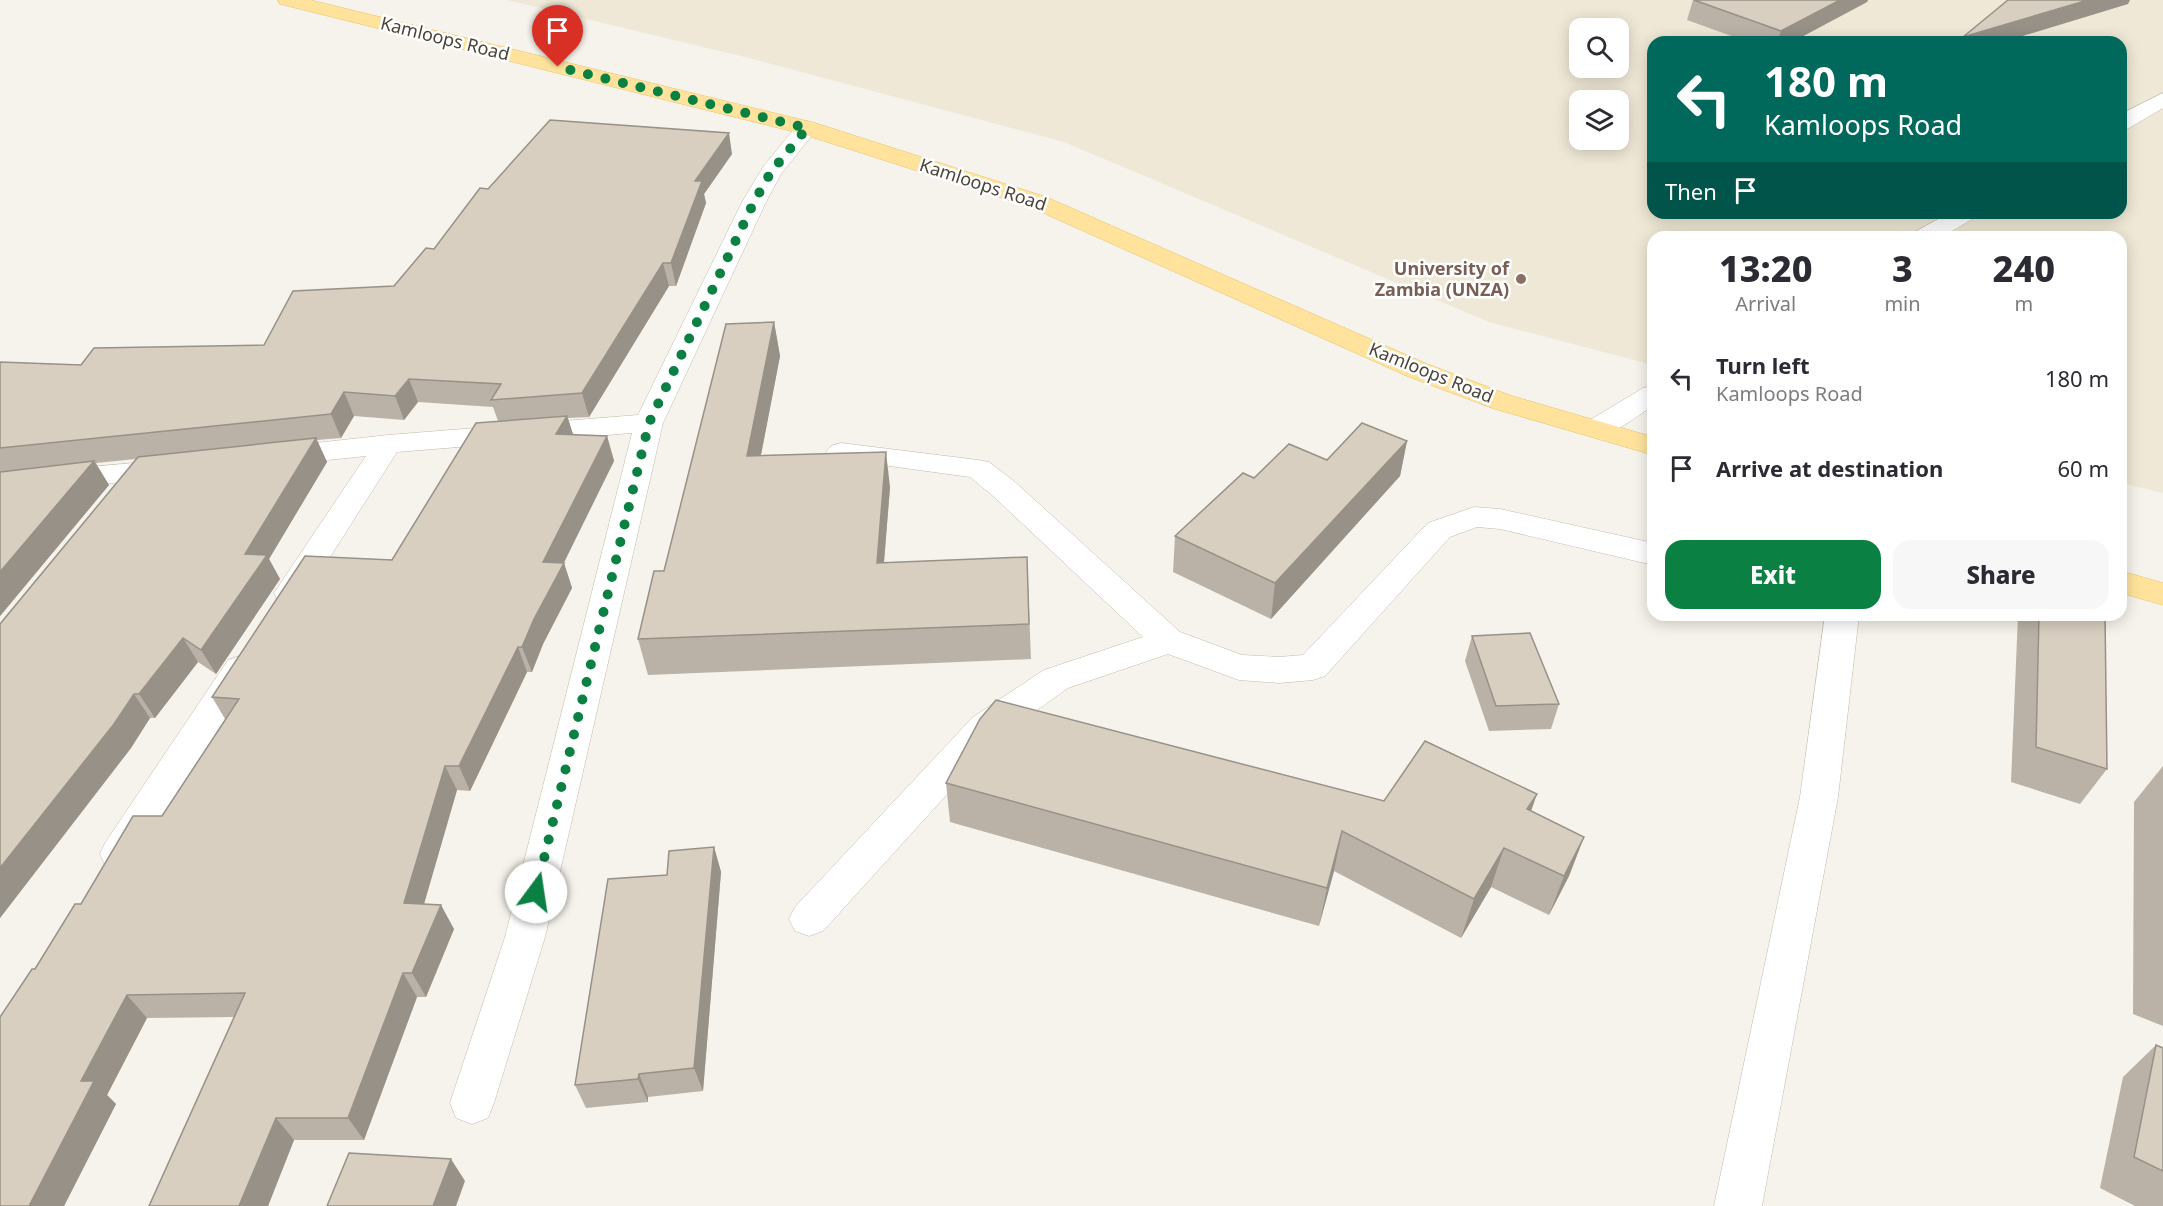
<!DOCTYPE html>
<style>
body{margin:0;font-family:"Noto Sans",sans-serif;background:#f7f7f7;color:#2b2b33;height:100vh;display:flex;flex-direction:column;font-size:22px;white-space:nowrap}
*{box-sizing:border-box;margin:0}
p{font-size:20px;color:#7c7c81}
.icon{flex:none;width:33px;height:33px;fill:none;stroke:currentColor;stroke-width:2;stroke-linecap:round;stroke-linejoin:round}
.map{position:relative;flex:1;overflow:hidden}
.sheet{position:absolute;left:1647px;top:231px;width:480px;height:390px;display:flex;flex-direction:column;background:#fff;border-radius:18px;box-shadow:0 3px 15px #0003}
.sheet>*{flex:none}
.top-card{position:absolute;left:1647px;top:36px;width:480px;height:183px;border-radius:18px;box-shadow:0 3px 15px #0003;background:#00695c;color:#fff;overflow:hidden}
.controls{position:absolute;left:1569px;top:18px;display:grid;gap:12px}
.controls a{display:grid;place-items:center;width:60px;height:60px;border-radius:12px;background:#fff;box-shadow:0 3px 15px #0003;font-size:30px}
.pin{position:absolute;display:grid;place-items:center;width:51px;height:51px;color:#fff;margin:-62px -26px;border-radius:50% 50% 50% 0;rotate:-45deg;box-shadow:0 0 6px #0007}
.pin .icon{rotate:45deg}
.me{position:absolute;width:66px;margin:-33px;rotate:14deg;stroke-linejoin:round;filter:drop-shadow(0 0 4px #0008)}
.turn{display:flex;align-items:center;gap:21px;height:126px;padding:0 18px;font-size:27px}
.turn .icon{width:78px;height:78px;stroke-width:2.5}
.turn b{display:block;font-size:42px;line-height:51px}
.then{display:flex;align-items:center;height:57px;padding:0 18px;background:#0003;gap:12px;font-size:22px}
.eta{display:flex;justify-content:space-evenly;align-items:center;height:102px;text-align:center}
.eta b{font-size:36px;font-weight:800;line-height:42px}
.button{display:flex;gap:12px;margin-top:auto;padding:12px 18px}
.button a{flex:1;height:69px;border-radius:18px;background:#0b8043;color:#fff;font-size:24px;font-weight:800;line-height:69px;text-align:center}
.button a+a{background:#f7f7f7;color:#2b2b33}
ul{padding:0;list-style:none}
li{display:flex;align-items:center;gap:18px;height:90px;padding:0 18px}
li div{flex:1}
li b{display:block;font-size:22px}
li em{font-style:normal}
.map>svg:first-child{display:block}
</style>
<div class="map">
<svg width="2163" height="1206" viewBox="0 0 2163 1206">
<rect width="100%" height="100%" fill="#f6f3ec"/>
<path fill="#efe8d6" fill-rule="evenodd" d="M 507,0 L 2163,0 L 2163,493 L 2121,483 L 2121,237 L 1653,237 L 1653,365 L 1489,322 L 1064,142 L 753,59 ZM 1580,28 L 1618,28 L 1618,68 L 1580,68 ZM 1653,42 L 2121,42 L 2121,213 L 1653,213 ZM 1580,100 L 1618,100 L 1618,140 L 1580,140 Z"/>
<g fill="none" stroke-linecap="round" stroke-linejoin="round">
<g stroke="#c2bbae" stroke-width="1">
<g id="minor">
<path d="M 2163,93 L 2163,108 L 2129,128 L 2121,130 L 2121,114 Z"/>
<path d="M 807,121 L 815,123 L 818,128 L 781,174 L 766,202 L 663,423 L 545,937 L 494,1103 L 488,1118 L 472,1124 L 456,1118 L 450,1103 L 505,937 L 632,433 L 397,452 L 302,601 L 290,604 L 278,601 L 274,593 L 366,456 L 279,465 L 269,462 L 264,456 L 269,450 L 279,447 L 388,435 L 638,415 L 742,202 L 763,167 L 799,123 Z"/>
<path d="M 1949,213 L 1978,213 L 1974,218 L 1942,237 L 1912,237 L 1915,232 Z"/>
<path d="M 1653,386 L 1653,406 C 1633,418 1609,441 1585,435 L 1581,429 L 1585,423 L 1643,388 Z"/>
<path d="M 841,443 L 978,460 L 989,462 L 1015,482 L 1180,632 L 1242,655 L 1279,657 L 1303,655 L 1428,523 L 1474,507 L 1500,509 L 1653,543 L 1653,565 L 1500,529 L 1477,527 L 1450,537 L 1325,676 L 1313,680 L 1279,683 L 1239,680 L 1168,654 L 1068,688 L 999,737 L 823,931 L 809,936 L 795,931 L 789,919 L 795,907 L 973,717 L 1044,670 L 1143,637 L 993,496 L 970,477 L 831,458 L 826,452 L 831,446 Z"/>
<path d="M 168,460 L 179,462 L 183,469 L 179,476 L 0,495 L 0,475 Z"/>
<path d="M 1825,615 L 1859,615 L 1838,797 L 1762,1206 L 1714,1206 L 1800,797 Z"/>
<path d="M 240,656 L 252,660 L 257,669 L 133,865 L 119,870 L 105,865 L 100,854 L 105,843 L 228,660 Z"/>
</g>
</g>
<g stroke="#e6c16a" stroke-width="1">
<g id="major">
<path d="M 278,0 L 310,0 L 815,123 L 1046,197 L 1427,364 L 1512,396 L 1653,437 L 1653,455 L 1492,408 L 1407,376 L 1030,207 L 799,133 L 280,4 Z"/>
<path d="M 2121,571 L 2163,583 L 2163,605 L 2121,593 Z"/>
</g>
</g>
<use href="#minor" fill="#fff" fill-rule="evenodd"/>
<use href="#major" fill="#ffe39c" fill-rule="evenodd"/>
</g>
<g fill="#bab2a6">
<path d="M 1693,0 L 1868,0 L 1867,2 L 1792,42 L 1748,42 L 1687,20 Z"/>
<path d="M 732,154 L 704,194 L 706,203 L 676,286 L 669,286 L 589,417 L 568,418 L 573,435 L 607,436 L 614,461 L 564,563 L 572,588 L 543,644 L 532,672 L 527,672 L 470,791 L 457,790 L 424,904 L 454,929 L 426,997 L 417,997 L 364,1140 L 294,1140 L 268,1206 L 149,1206 L 234,1017 L 147,1018 L 107,1095 L 116,1104 L 64,1206 L 0,1206 L 35,969 L 81,904 L 162,816 L 225,719 L 212,697 L 392,560 L 498,421 L 493,407 L 418,402 L 404,420 L 354,416 L 341,438 L 317,440 L 327,462 L 269,559 L 280,579 L 216,674 L 198,662 L 155,718 L 150,718 L 131,748 L 0,918 L 0,624 L 136,459 L 96,463 L 109,485 L 0,616 L 0,362 L 81,365 L 264,345 L 394,286 L 434,249 L 488,189 Z"/>
<path d="M 774,322 L 780,356 L 761,455 L 890,487 L 884,563 L 1027,557 L 1031,659 L 648,675 L 638,639 L 664,571 Z"/>
<path d="M 1407,441 L 1400,476 L 1271,619 L 1173,572 L 1175,536 L 1254,478 Z"/>
<path d="M 2018,615 L 2105,615 L 2107,769 L 2080,804 L 2011,782 Z"/>
<path d="M 1472,636 L 1559,704 L 1551,729 L 1489,731 L 1465,661 Z"/>
<path d="M 2163,766 L 2163,1026 L 2133,1014 L 2134,802 Z"/>
<path d="M 946,783 L 1531,811 L 1584,837 L 1569,876 L 1549,915 L 1491,887 L 1461,938 L 1334,871 L 1319,926 L 950,822 Z"/>
<path d="M 714,847 L 721,872 L 703,1091 L 648,1097 L 648,1102 L 586,1108 L 575,1085 L 667,875 Z"/>
<path d="M 2156,1045 L 2163,1048 L 2163,1206 L 2135,1206 L 2100,1188 L 2123,1077 Z"/>
</g>
<g fill="#979187">
<path d="M 1840,0 L 1868,0 L 1867,2 L 1792,42 L 1777,42 L 1781,31 Z"/>
<path d="M 2088,0 L 2130,0 L 2128,4 L 2003,42 L 1961,42 L 1963,37 Z"/>
<path d="M 729,133 L 732,154 L 704,194 L 706,203 L 676,286 L 671,263 L 695,181 Z"/>
<path d="M 663,263 L 669,286 L 589,417 L 582,393 Z"/>
<path d="M 774,322 L 780,356 L 754,491 L 747,456 Z"/>
<path d="M 409,379 L 418,402 L 404,420 L 395,396 Z"/>
<path d="M 344,392 L 354,416 L 341,438 L 331,414 Z"/>
<path d="M 567,416 L 575,440 L 556,434 Z"/>
<path d="M 607,436 L 614,461 L 558,574 L 564,563 L 572,588 L 543,644 L 532,672 L 522,647 L 543,562 Z"/>
<path d="M 316,438 L 327,462 L 269,559 L 280,579 L 216,674 L 201,650 L 245,554 Z"/>
<path d="M 1407,441 L 1400,476 L 1271,619 L 1275,583 Z"/>
<path d="M 886,452 L 890,487 L 881,598 L 877,563 Z"/>
<path d="M 94,461 L 109,485 L 0,616 L 0,572 Z"/>
<path d="M 183,638 L 198,662 L 155,718 L 139,694 Z"/>
<path d="M 518,647 L 527,672 L 470,791 L 459,766 Z"/>
<path d="M 134,694 L 150,718 L 131,748 L 0,918 L 0,868 Z"/>
<path d="M 445,766 L 457,790 L 417,928 L 404,903 Z"/>
<path d="M 1537,794 L 1523,834 L 1527,809 Z"/>
<path d="M 1342,831 L 1334,871 L 1319,926 L 1327,888 Z"/>
<path d="M 1584,837 L 1569,876 L 1549,915 L 1564,876 Z"/>
<path d="M 714,847 L 721,872 L 703,1091 L 694,1068 Z"/>
<path d="M 1504,848 L 1491,887 L 1461,938 L 1474,899 Z"/>
<path d="M 441,905 L 454,929 L 426,997 L 412,973 Z"/>
<path d="M 403,973 L 417,997 L 364,1140 L 348,1118 Z"/>
<path d="M 127,995 L 147,1018 L 107,1095 L 116,1104 L 64,1206 L 29,1206 L 81,1081 Z"/>
<path d="M 639,1074 L 648,1097 L 648,1102 L 638,1079 Z"/>
<path d="M 276,1118 L 294,1140 L 268,1206 L 239,1206 Z"/>
<path d="M 451,1159 L 465,1181 L 456,1206 L 433,1206 Z"/>
</g>
<g fill="#d8cfc1" stroke="#979187" stroke-width="1.5">
<path d="M 1694,0 L 1840,0 L 1781,31 Z"/>
<path d="M 2008,0 L 2088,0 L 1963,37 Z"/>
<path d="M 550,120 L 729,133 L 695,181 L 702,181 L 671,263 L 663,263 L 582,393 L 491,400 L 501,384 L 409,379 L 395,396 L 344,392 L 331,414 L 0,448 L 0,362 L 81,365 L 94,348 L 264,345 L 293,291 L 394,286 L 426,248 L 434,249 L 480,188 L 488,189 Z"/>
<path d="M 774,322 L 747,456 L 886,452 L 877,563 L 1027,557 L 1029,624 L 638,639 L 654,571 L 664,571 L 726,324 Z"/>
<path d="M 567,416 L 556,434 L 607,436 L 543,562 L 564,563 L 534,619 L 522,647 L 518,647 L 459,766 L 445,766 L 404,903 L 441,905 L 412,973 L 403,973 L 348,1118 L 276,1118 L 239,1206 L 149,1206 L 245,993 L 127,995 L 81,1081 L 94,1081 L 29,1206 L 0,1206 L 0,1017 L 32,969 L 35,969 L 75,904 L 81,904 L 133,816 L 162,816 L 239,699 L 212,697 L 305,556 L 392,560 L 476,423 Z"/>
<path d="M 1362,423 L 1407,441 L 1275,583 L 1175,536 L 1243,473 L 1254,478 L 1289,444 L 1327,460 Z"/>
<path d="M 316,438 L 245,554 L 267,555 L 201,650 L 183,638 L 139,694 L 134,694 L 114,724 L 0,868 L 0,624 L 138,457 Z"/>
<path d="M 94,461 L 0,572 L 0,472 Z"/>
<path d="M 2039,615 L 2105,615 L 2107,769 L 2036,747 Z"/>
<path d="M 1530,633 L 1559,704 L 1496,706 L 1472,636 Z"/>
<path d="M 996,700 L 1384,801 L 1425,741 L 1537,794 L 1527,809 L 1584,837 L 1564,876 L 1504,848 L 1474,899 L 1342,831 L 1327,888 L 946,783 L 980,719 Z"/>
<path d="M 714,847 L 694,1068 L 639,1074 L 638,1079 L 575,1085 L 608,879 L 667,875 L 669,851 Z"/>
<path d="M 2156,1045 L 2163,1048 L 2163,1171 L 2134,1157 Z"/>
<path d="M 349,1153 L 451,1159 L 433,1206 L 327,1206 Z"/>
</g>
<g fill="none" stroke-linecap="round" stroke-linejoin="round">
<path stroke="#0b8043" stroke-width="10" stroke-dasharray="0 18" d="M 536,892 L 649,423 L 754,202 L 771,172 L 807,128 L 558,67"/>
</g>
<circle fill="#8d6e63" stroke="#fff" stroke-width="2" cx="1521" cy="279" r="6"/>
<g text-anchor="middle" stroke-width="5" stroke-linejoin="round" paint-order="stroke">
<g font-size="18" fill="#4b4439" stroke="#fff">
<text transform="translate(445 39) rotate(14)" y="6">Kamloops Road</text>
<text transform="translate(983 185) rotate(18)" y="6">Kamloops Road</text>
<text transform="translate(1431 373) rotate(22)" y="6">Kamloops Road</text>
</g>
<g font-size="18" font-weight="bold" fill="#785e54" stroke="#fff" text-anchor="end">
<text x="1509" y="275">University of<tspan x="1509" dy="21">Zambia (UNZA)</tspan></text>
</g>
</g>
</svg>
<div class="controls">
<a><svg class="icon" aria-label="search" viewBox="0 0 24 24"><circle cx="10" cy="10" r="6"/><path d="M15 15l6 6"/></svg></a>
<a><svg class="icon" aria-label="layers" viewBox="0 0 24 24"><path d="M12 4l9 5-9 5-9-5zM3 14l9 5 9-5"/></svg></a>
</div>
<div class="pin" style="left:558px;top:67px;background:#d93025"><svg class="icon" aria-label="arrive" viewBox="0 0 24 24"><path d="M6 21V4h12l-3 4 3 4H6"/></svg></div>
<svg class="me" style="left:536px;top:892px" viewBox="-20 -20 40 40"><circle r="19" fill="#fff"/><path d="M0-13L10 11 0 6-10 11z" fill="#0b8043"/></svg>
<div class="top-card">
<div class="turn"><svg class="icon" aria-label="left" viewBox="0 0 24 24"><path d="M17 20v-9H6M10 6l-5 5 5 5"/></svg><div><b>180 m</b>Kamloops Road</div></div>
<div class="then">Then<svg class="icon" aria-label="arrive" viewBox="0 0 24 24"><path d="M6 21V4h12l-3 4 3 4H6"/></svg></div>
</div>
<section class="sheet">
<div class="eta">
<div><b>13:20</b><p>Arrival</p></div>
<div><b>3</b><p>min</p></div>
<div><b>240</b><p>m</p></div>
</div>
<ul>
<li><svg class="icon" aria-label="left" viewBox="0 0 24 24"><path d="M17 20v-9H6M10 6l-5 5 5 5"/></svg><div><b>Turn left</b><p>Kamloops Road</p></div><em>180 m</em></li>
<li><svg class="icon" aria-label="arrive" viewBox="0 0 24 24"><path d="M6 21V4h12l-3 4 3 4H6"/></svg><div><b>Arrive at destination</b></div><em>60 m</em></li>
</ul>
<div class="button"><a>Exit</a><a>Share</a></div>
</section>
</div>
